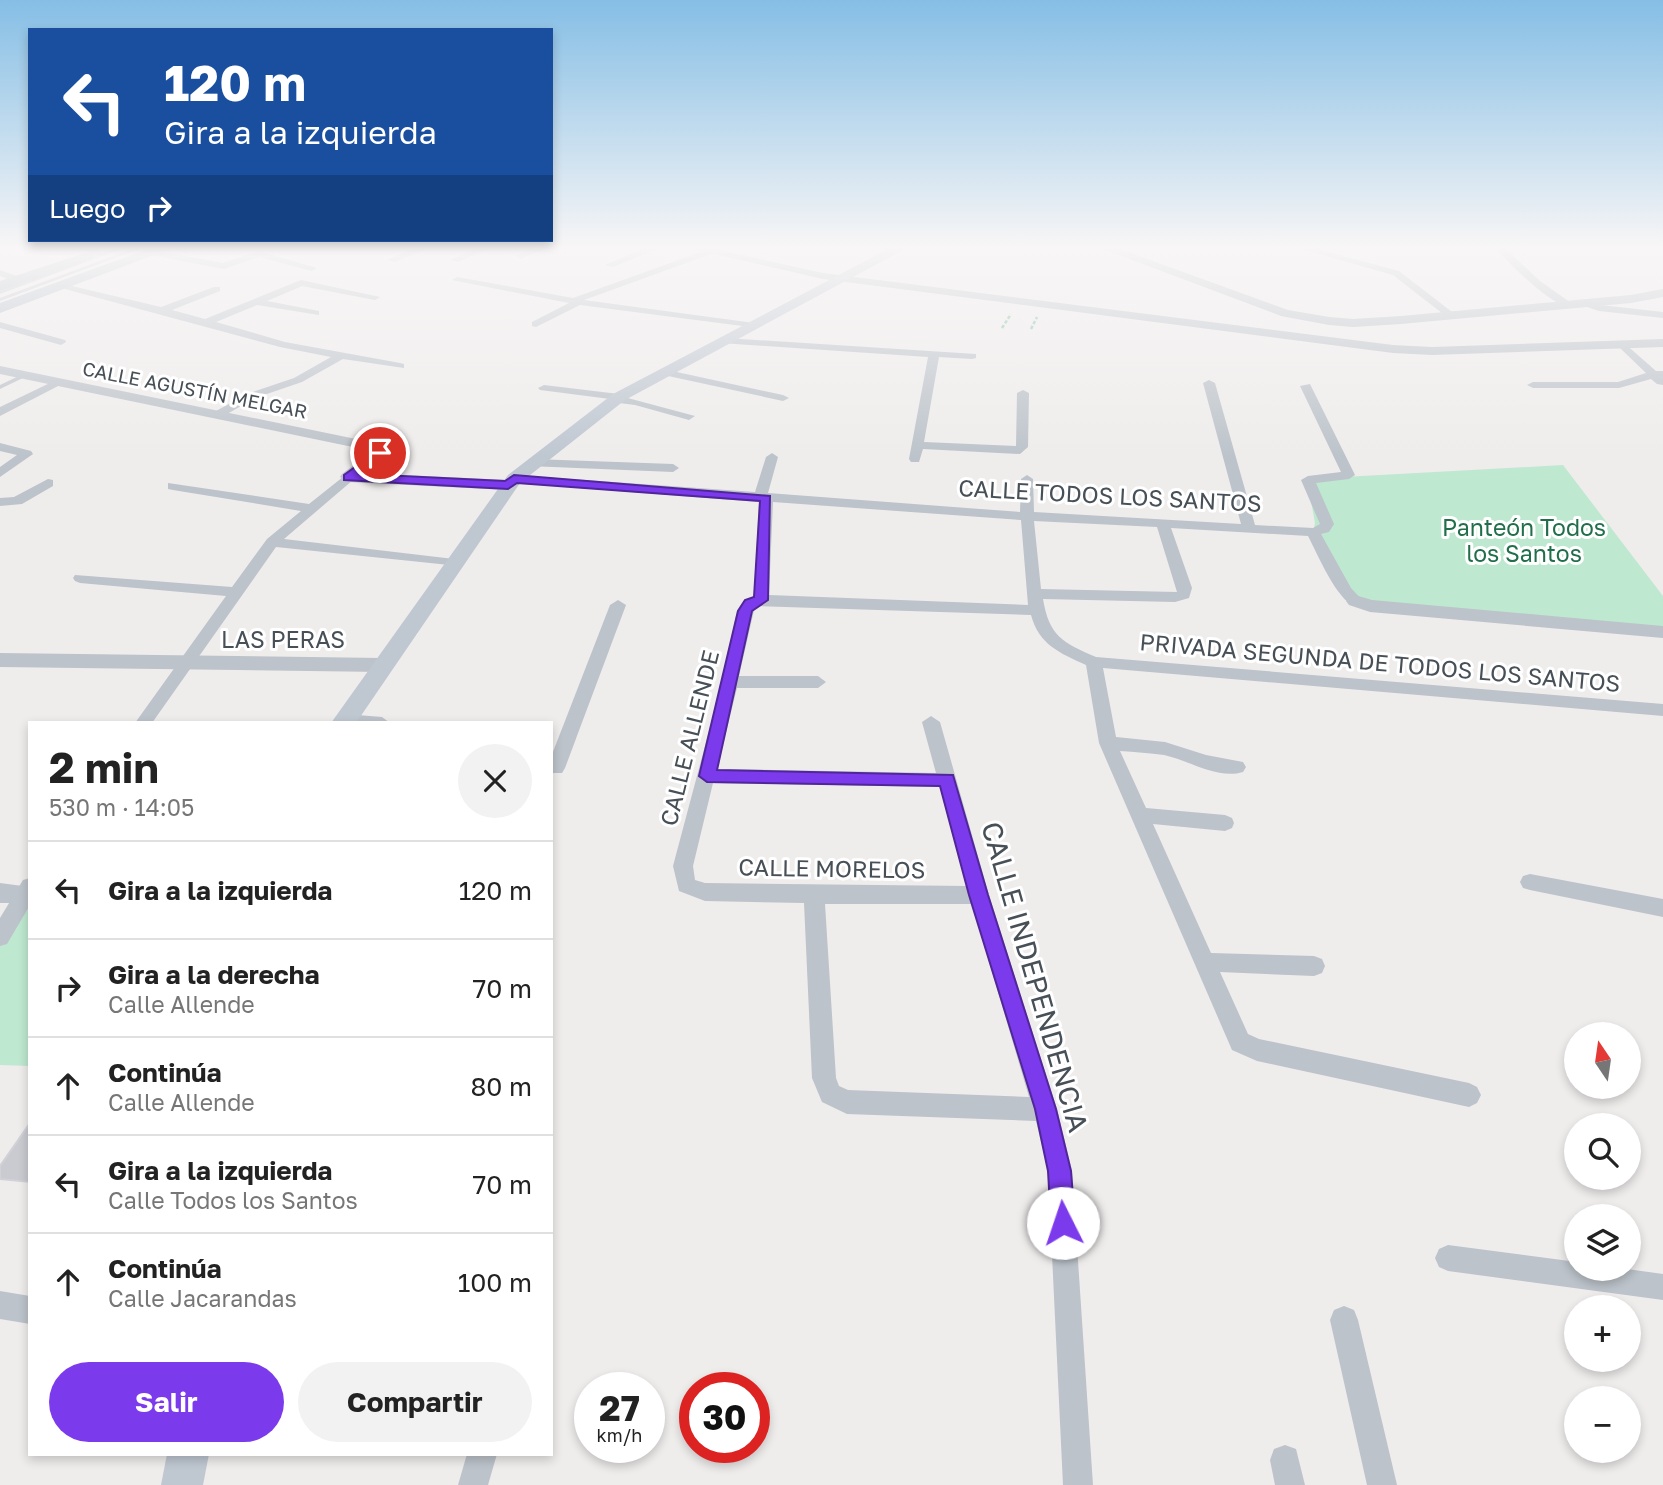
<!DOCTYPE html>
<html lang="es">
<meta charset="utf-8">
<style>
body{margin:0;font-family:"Golos Text",sans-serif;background:#f2f2f2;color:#222;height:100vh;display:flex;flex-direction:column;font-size:26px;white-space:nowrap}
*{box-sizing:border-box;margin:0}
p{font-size:23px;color:#767676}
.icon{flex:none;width:38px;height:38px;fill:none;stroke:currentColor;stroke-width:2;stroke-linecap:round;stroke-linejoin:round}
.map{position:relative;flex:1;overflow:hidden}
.side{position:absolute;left:28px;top:721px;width:525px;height:735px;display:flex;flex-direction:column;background:#fff;border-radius:0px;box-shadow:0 4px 10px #0003}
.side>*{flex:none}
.guide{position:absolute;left:28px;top:28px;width:525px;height:214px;border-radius:0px;box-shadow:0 4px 10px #0003;background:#1a4fa0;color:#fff;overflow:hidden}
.needle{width:46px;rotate:347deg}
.tools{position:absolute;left:1564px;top:1022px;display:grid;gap:14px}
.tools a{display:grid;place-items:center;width:77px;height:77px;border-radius:50%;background:#fff;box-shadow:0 4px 10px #0003;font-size:35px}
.speed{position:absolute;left:574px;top:1372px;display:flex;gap:14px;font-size:35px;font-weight:700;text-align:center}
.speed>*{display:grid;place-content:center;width:91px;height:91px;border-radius:50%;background:#fff;box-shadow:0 4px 10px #0003;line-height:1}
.speed small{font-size:18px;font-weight:400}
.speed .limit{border:10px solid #d22;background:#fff;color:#111}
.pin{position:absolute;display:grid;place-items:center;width:60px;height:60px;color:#fff;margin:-30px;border:4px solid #fff;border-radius:50%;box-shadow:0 2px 7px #0007}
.me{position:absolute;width:77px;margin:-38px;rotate:356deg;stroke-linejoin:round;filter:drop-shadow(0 0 5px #0008)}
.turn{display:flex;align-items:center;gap:24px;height:147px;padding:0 21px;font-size:32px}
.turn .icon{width:91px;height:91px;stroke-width:2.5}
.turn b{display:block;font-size:49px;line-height:60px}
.then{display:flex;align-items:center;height:66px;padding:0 21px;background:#0003;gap:14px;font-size:26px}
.round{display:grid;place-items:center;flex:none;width:74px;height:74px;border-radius:37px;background:#f2f2f2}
.headline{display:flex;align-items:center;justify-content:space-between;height:119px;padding:0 21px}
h1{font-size:42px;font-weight:700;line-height:52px}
.button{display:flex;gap:14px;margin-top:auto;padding:14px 21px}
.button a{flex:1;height:80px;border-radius:42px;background:#7c3aed;color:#fff;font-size:28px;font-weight:700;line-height:80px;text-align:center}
.button a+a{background:#f2f2f2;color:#222}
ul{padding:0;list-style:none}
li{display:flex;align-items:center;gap:21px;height:98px;padding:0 21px;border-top:2px solid #e0e0e0}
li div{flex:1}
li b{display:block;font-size:26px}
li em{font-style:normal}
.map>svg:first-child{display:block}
</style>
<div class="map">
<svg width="1663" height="1485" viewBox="0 0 1663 1485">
<rect width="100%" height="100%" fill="#efecec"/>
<g fill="#bfe8d0">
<path d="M 1563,465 L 1663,596 L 1663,629 L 1355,601 L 1313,532 L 1315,523 L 1307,479 Z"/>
<path d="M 30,902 L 30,1066 L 0,1065 L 0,941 Z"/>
</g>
<path fill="#cacbd0" stroke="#d1d2d7" stroke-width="2" d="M 30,1123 L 30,1182 L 0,1179 L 0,1166 Z"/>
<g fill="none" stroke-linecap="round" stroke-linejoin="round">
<g stroke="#7cc1a1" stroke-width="2.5" stroke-dasharray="3.5 2" stroke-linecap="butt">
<path d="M 1002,328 L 1011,314"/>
<path d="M 1031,329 L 1037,317"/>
</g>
<g fill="#bcc3ca" fill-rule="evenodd">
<path d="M 113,249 L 121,249 L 0,294 L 0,291 Z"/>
<path d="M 132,249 L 139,249 L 0,301 L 0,298 Z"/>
<path d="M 25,373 L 28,375 L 27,376 L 0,389 L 0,385 Z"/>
</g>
<g fill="#bcc3ca" fill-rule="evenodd">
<path d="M 83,249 L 97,249 L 103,253 L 98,256 Z"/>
<path d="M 412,249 L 426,249 L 395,262 L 387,260 Z"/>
<path d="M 474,249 L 488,249 L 458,262 L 450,260 Z"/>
<path d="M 530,249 L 544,249 L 521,259 L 516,256 Z"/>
<path d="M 643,249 L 657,249 L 613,267 L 605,265 Z"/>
<path d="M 709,249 L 711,254 L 584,300 L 754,323 L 759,326 L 758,328 L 580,305 L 536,327 L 532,326 L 532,322 L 569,303 L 452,280 L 457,277 L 573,298 Z"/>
<path d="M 1301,249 L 1317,249 L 1399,271 L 1456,315 L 1447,317 L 1393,275 Z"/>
<path d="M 1496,249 L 1506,249 L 1540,281 L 1571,303 L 1571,307 C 1553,308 1509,263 1496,249 Z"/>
<path d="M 153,250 L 223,263 L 259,251 L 317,268 L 312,271 L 259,257 L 224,269 L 150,255 L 150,251 Z"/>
<path d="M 0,270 L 22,278 L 24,280 L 19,283 L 0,276 Z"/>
<path d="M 301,280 L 380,297 L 375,300 L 302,286 L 267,301 L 319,311 L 319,315 L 257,305 L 216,322 L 285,342 L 400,363 L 404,364 L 404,368 L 343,359 L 302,382 L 255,398 L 220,418 L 216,417 L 216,411 L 247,394 L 294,378 L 331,357 L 280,347 L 54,286 L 59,283 L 161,307 L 214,287 L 220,287 L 220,291 L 172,310 L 205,319 Z"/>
<path d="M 1585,300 L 1601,305 L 1663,312 L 1663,318 L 1599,311 L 1581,305 L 1581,301 Z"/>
<path d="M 0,322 L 65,340 L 66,342 L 61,345 L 0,328 Z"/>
<path d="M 725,338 L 976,354 L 976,358 L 972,359 L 939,357 L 924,442 L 1016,446 L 1017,393 L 1023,390 L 1029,393 L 1028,447 L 1020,454 L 923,449 L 919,462 L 911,462 L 909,459 L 928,357 L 721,343 L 720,341 Z"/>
<path d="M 1623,342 L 1656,371 L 1663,371 L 1663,385 L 1657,384 L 1651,379 L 1619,388 L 1533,388 L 1527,385 L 1533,382 L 1618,382 L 1646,373 L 1619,347 L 1618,345 Z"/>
<path d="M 663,369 L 783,395 L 789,398 L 783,401 L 659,374 L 659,370 Z"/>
<path d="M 1209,380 L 1215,383 L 1255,525 L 1313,528 L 1320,524 L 1301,480 L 1308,476 L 1341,472 L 1300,386 L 1310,384 L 1355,475 L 1349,479 L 1316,483 L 1334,524 L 1329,532 L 1321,534 L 1351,588 L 1363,601 L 1355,606 C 1337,601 1317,553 1308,536 L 1171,528 L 1192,588 L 1189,598 L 1175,602 L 1043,599 C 1049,636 1063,643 1096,657 L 1663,704 L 1663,716 L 1103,668 L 1116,737 L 1165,742 L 1206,755 L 1243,762 L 1246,767 L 1243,772 C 1218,780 1188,760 1164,755 C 1150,753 1135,752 1120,751 L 1146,808 L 1225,815 L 1232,818 L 1234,823 L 1232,828 L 1225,831 L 1153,824 L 1211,953 L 1314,956 L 1322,959 L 1325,966 L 1322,973 L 1314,976 L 1220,972 L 1248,1034 L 1259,1039 L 1469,1083 L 1477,1087 L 1481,1095 L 1477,1103 L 1469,1107 L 1257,1061 L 1232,1050 L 1099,743 L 1086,665 C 1060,653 1039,645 1031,615 L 755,606 L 739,676 L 818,676 L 826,682 L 818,688 L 737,688 L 717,769 L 936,773 L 922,722 L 931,716 L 940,722 L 989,895 L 1057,1109 L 1072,1171 L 1093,1485 L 1063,1485 L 1048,1171 L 1036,1121 L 847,1114 L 822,1102 L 812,1078 L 804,903 L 705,901 L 679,891 L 673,866 L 722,682 L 737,611 L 745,600 L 754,597 L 759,502 L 514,483 L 508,479 L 514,475 L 755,492 L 766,457 L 772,453 L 778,457 L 768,493 L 1020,512 L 1021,479 L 1027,475 L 1033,479 L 1034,512 L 1241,524 L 1203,383 ZM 773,502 L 1021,520 L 1028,605 L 769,595 ZM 1034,521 L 1157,527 L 1177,592 L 1041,589 ZM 713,783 L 940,787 L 967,886 L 705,883 L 695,880 L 693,866 ZM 825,904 L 972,904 L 1029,1097 L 848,1090 L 839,1086 L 836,1078 Z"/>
<path d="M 54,381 L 64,383 L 0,416 L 0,407 Z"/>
<path d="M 544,385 L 619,394 L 624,397 L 695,416 L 689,420 L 635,405 L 611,402 L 610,399 L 540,390 L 538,388 Z"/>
<path d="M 0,443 L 31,451 L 33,454 L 0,477 L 0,467 L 17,455 L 0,451 Z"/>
<path d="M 533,459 L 673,464 L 679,468 L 673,472 L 529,466 L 529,460 Z"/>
<path d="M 348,473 L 353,474 L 353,480 L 284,539 L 454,559 L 461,563 L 459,566 L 276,547 L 152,723 L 135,723 L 226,596 L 80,583 L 75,581 L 73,578 L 75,575 L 232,587 L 267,539 L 301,511 L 173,490 L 168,489 L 168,483 L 309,504 Z"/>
<path d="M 48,479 L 53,480 L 53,486 L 22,504 L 0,506 L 0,498 L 14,497 Z"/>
<path d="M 618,600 L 626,605 L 565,768 L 562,773 L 551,773 L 551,757 L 610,605 Z"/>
<path d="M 345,714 L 382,717 L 390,723 L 338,723 L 339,716 Z"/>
<path d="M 1530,874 L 1663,899 L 1663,917 L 1530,890 L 1523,888 L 1520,882 L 1523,876 Z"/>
<path d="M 30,878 L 30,905 L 7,944 L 0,946 L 0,918 L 23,880 Z"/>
<path d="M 1448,1245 L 1577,1262 L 1577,1269 L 1627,1269 L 1663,1274 L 1663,1300 L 1448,1271 L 1439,1267 L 1435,1258 L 1439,1249 Z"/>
<path d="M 0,1291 L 30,1296 L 30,1324 L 0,1319 Z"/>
<path d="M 1344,1306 L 1354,1310 L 1358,1320 L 1397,1485 L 1367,1485 L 1330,1320 L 1334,1310 Z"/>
<path d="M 1285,1445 L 1296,1449 L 1305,1485 L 1275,1485 L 1270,1460 L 1274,1449 Z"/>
<path d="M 467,1454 L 497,1454 L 488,1485 L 458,1485 Z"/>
</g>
<g fill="#bcc3ca" fill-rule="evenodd">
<path d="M 693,249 L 715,249 L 823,273 L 1393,345 L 1432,347 L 1663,339 L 1663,347 L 1432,355 L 1393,353 L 823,279 Z"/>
<path d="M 1103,249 L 1120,249 L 1288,310 L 1329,317 L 1353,319 L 1401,316 L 1631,295 L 1663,289 L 1663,297 L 1631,303 L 1401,324 L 1353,327 L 1329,325 L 1281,316 Z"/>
<path d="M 0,366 L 385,445 L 388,453 L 385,456 L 363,473 L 508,480 L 516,485 L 508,490 L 348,482 L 340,477 L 342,474 L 372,451 L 0,374 Z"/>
<path d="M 1355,595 L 1372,600 L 1663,626 L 1663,638 L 1370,612 L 1349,605 L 1346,601 Z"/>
<path d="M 0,653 L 382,658 L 389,660 L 392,665 L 389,670 L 382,672 L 0,667 Z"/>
<path d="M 0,883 L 30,887 L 30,903 L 0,903 Z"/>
</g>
<g fill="#bfc7d1" fill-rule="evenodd">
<path d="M 888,249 L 905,249 L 625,400 L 520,483 L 356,723 L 331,723 L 508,475 L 613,394 Z"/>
<path d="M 167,1454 L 209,1454 L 203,1485 L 161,1485 Z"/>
</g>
<g fill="#afbbc8" fill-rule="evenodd">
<path d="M 148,249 L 170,249 L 0,313 L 0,303 Z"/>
<path d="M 88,252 L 93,253 L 95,256 L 93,259 L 0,291 L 0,281 Z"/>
</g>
</g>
<linearGradient id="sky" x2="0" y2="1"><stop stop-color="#85bee5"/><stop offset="0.54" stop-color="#f8f6f6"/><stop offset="1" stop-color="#f8f6f6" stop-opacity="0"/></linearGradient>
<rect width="1663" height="457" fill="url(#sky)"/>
<path fill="#7c3aed" stroke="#51269a" stroke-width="2" d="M 380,449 L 386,453 L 384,455 L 360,474 L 505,481 L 514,475 L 770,496 L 768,600 L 752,611 L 717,770 L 953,775 L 988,895 L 1056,1109 L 1071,1171 L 1075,1223 L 1071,1231 L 1063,1235 L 1055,1231 L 1051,1223 L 1048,1171 L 1035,1109 L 969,895 L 940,786 L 707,782 L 699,776 L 738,611 L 745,600 L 754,597 L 760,501 L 517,483 L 508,489 L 344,480 L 344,475 Z"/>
<g text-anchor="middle" stroke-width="6" stroke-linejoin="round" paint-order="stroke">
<g font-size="19" fill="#474f57" stroke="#fff">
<text transform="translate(195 390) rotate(11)" y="7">CALLE AGUSTÍN MELGAR</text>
</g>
<g font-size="23" fill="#474f57" stroke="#fff">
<text transform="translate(1110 496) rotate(3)" y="8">CALLE TODOS LOS SANTOS</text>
<text x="283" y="648">LAS PERAS</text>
<text transform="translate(1380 663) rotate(5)" y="8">PRIVADA SEGUNDA DE TODOS LOS SANTOS</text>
<text transform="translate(690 738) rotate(-76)" y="8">CALLE ALLENDE</text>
<text transform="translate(832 869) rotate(1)" y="8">CALLE MORELOS</text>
</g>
<g font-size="23" fill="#216e4a" stroke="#fff">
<text x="1524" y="536">Panteón Todos<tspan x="1524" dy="26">los Santos</tspan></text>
</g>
<g font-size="28" fill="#474f57" stroke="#fff">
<text transform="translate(1035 977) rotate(74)" y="10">CALLE INDEPENDENCIA</text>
</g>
</g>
</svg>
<div class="tools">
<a><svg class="needle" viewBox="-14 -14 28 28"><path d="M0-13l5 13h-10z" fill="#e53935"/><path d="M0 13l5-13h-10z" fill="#767676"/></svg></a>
<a><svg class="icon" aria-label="search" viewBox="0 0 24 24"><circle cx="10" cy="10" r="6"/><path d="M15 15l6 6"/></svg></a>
<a><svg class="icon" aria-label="layers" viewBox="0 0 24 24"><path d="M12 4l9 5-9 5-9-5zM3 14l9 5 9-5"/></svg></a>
<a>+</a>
<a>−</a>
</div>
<div class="speed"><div>27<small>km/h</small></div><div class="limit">30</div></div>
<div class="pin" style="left:380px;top:453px;background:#d93025"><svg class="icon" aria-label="arrive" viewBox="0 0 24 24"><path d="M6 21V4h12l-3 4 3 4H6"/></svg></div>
<svg class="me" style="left:1063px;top:1223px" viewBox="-20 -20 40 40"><circle r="19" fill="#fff"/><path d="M0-13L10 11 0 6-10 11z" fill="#7c3aed"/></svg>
<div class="guide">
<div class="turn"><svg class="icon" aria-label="left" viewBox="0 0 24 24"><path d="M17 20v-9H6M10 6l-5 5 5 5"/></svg><div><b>120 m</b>Gira a la izquierda</div></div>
<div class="then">Luego<svg class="icon" aria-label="right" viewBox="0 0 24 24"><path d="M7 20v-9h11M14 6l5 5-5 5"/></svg></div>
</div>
<section class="side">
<div class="headline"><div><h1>2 min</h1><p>530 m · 14:05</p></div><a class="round"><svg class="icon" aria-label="close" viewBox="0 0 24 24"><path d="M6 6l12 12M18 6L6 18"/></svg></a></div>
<ul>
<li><svg class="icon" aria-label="left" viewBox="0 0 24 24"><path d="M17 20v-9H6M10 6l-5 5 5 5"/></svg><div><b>Gira a la izquierda</b></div><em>120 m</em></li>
<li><svg class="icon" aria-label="right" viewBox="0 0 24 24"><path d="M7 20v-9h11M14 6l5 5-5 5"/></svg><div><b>Gira a la derecha</b><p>Calle Allende</p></div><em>70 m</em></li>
<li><svg class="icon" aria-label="ahead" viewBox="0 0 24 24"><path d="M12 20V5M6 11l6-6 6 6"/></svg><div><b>Continúa</b><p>Calle Allende</p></div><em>80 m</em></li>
<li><svg class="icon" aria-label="left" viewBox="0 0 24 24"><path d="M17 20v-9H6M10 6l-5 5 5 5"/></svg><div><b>Gira a la izquierda</b><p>Calle Todos los Santos</p></div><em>70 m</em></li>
<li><svg class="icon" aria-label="ahead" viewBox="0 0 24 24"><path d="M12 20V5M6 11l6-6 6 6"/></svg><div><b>Continúa</b><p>Calle Jacarandas</p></div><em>100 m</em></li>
</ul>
<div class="button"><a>Salir</a><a>Compartir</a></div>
</section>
</div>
